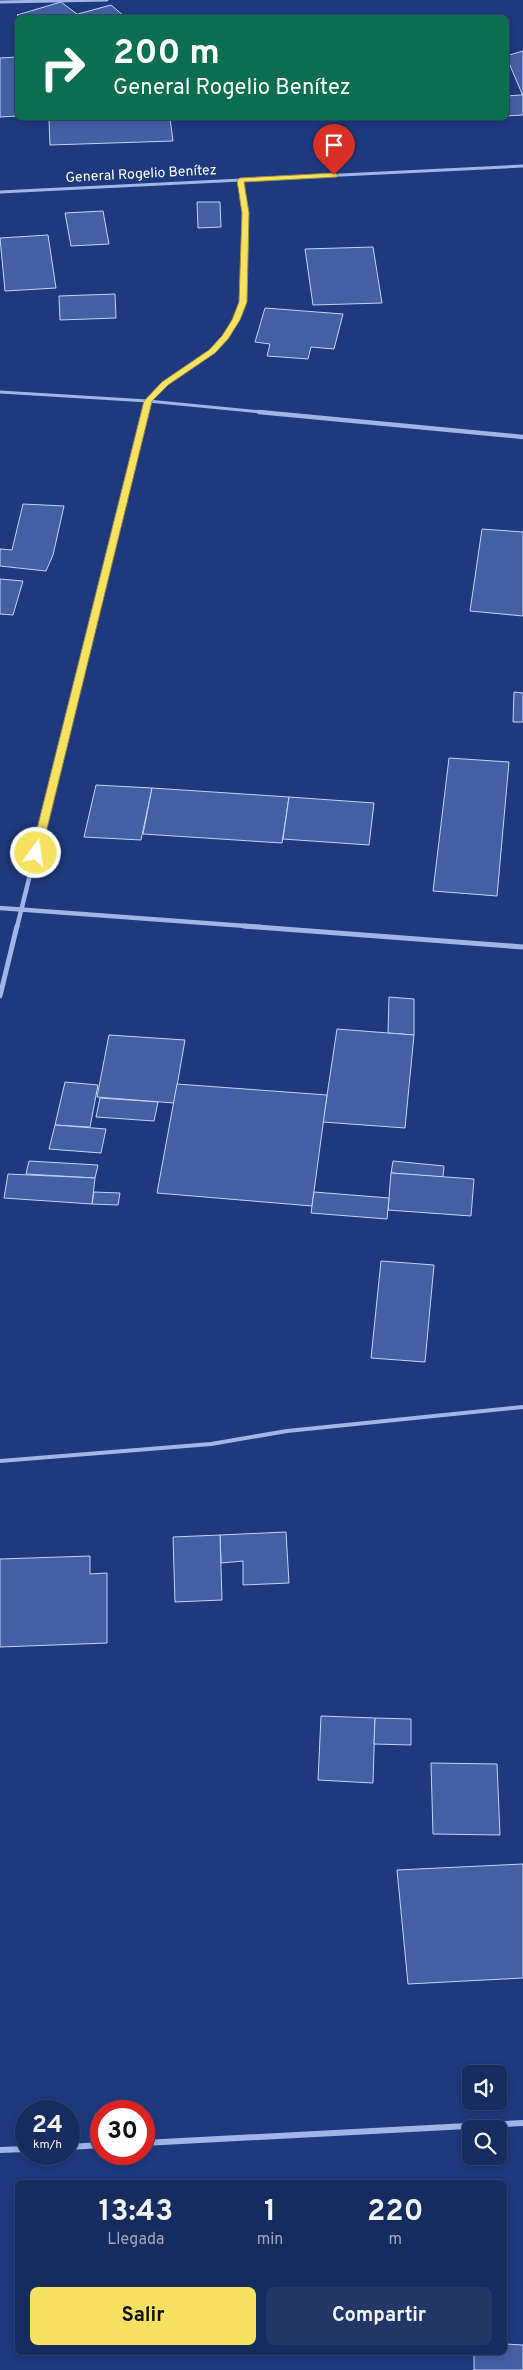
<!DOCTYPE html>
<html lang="es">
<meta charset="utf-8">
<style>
body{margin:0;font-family:Overpass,sans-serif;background:#233767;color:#f1f3f6;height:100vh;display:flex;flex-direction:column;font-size:19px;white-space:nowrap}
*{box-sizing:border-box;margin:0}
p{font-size:16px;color:#9ea7bc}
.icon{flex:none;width:28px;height:28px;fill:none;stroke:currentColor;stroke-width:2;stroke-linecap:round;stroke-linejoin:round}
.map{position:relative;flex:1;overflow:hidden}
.drawer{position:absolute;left:15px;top:2180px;width:492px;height:175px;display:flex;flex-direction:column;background:#162b5e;border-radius:8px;box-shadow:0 2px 8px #0003,0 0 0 1px #354773}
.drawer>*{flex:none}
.hud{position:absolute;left:15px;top:15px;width:494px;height:105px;border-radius:8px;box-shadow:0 2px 8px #0003,0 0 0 1px #354773;background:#0b6e4f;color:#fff;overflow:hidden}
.buttons{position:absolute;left:462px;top:2065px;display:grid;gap:10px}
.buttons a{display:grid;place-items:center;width:45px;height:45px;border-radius:8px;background:#162b5e;box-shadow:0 2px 8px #0003,0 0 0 1px #354773;font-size:25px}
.speed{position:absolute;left:15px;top:2100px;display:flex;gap:10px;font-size:25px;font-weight:700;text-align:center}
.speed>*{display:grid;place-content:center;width:65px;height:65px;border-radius:50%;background:#162b5e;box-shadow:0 2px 8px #0003,0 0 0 1px #354773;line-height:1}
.speed small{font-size:12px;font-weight:400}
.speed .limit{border:8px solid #d22;background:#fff;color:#111}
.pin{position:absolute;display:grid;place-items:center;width:42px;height:42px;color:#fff;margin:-51px -21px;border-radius:50% 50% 50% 0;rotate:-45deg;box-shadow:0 0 5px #0007}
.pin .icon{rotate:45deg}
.me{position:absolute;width:55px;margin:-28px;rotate:14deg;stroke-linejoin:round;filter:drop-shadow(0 0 4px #0008)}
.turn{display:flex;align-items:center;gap:18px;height:105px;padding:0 15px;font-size:22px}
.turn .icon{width:65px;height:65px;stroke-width:2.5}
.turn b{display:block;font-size:35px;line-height:42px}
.eta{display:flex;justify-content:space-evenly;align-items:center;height:85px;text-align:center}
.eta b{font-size:30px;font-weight:700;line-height:35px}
.cta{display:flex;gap:10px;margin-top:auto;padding:10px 15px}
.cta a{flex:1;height:58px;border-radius:8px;background:#f6e260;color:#111;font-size:20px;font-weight:700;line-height:58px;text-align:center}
.cta a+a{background:#233767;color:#f1f3f6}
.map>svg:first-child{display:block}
</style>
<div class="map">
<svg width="523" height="2370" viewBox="0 0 523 2370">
<rect width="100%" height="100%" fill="#1e397d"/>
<g fill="#4360a4" stroke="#c4d3f6">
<path d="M 61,2 L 77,14 L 64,18 L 20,18 L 17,15 Z"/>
<path d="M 111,5 L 124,16 L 117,18 L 67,17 Z"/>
<path d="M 523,51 L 523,96 L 506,56 Z"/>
<path d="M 18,57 L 18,116 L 0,117 L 0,58 Z"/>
<path d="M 521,95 L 523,95 L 523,115 L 506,116 L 506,96 Z"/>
<path d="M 105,118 L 170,118 L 173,141 L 50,145 L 49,120 Z"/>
<path d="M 197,202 L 220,202 L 221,227 L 198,228 Z"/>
<path d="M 103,211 L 109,244 L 71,246 L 65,213 Z"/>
<path d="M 48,235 L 56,288 L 5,291 L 0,238 Z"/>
<path d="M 373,247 L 382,303 L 313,305 L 305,249 Z"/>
<path d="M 115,294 L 116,318 L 60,320 L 59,296 Z"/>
<path d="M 265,308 L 343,314 L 334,349 L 311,347 L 308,359 L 267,356 L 270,344 L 255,342 Z"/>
<path d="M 23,504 L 64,506 L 53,555 L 46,571 L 0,566 L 0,549 L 12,550 Z"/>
<path d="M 482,529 L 523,532 L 523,616 L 470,611 Z"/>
<path d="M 0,579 L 23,581 L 13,615 L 0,614 Z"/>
<path d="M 514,692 L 523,693 L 523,722 L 513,722 Z"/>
<path d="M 449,758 L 509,762 L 497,896 L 433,891 Z"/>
<path d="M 96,785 L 152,788 L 141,840 L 84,837 Z"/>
<path d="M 152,788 L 289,797 L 282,843 L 143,834 Z"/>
<path d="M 289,797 L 374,803 L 369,845 L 283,839 Z"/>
<path d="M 389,997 L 414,999 L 414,1035 L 388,1033 Z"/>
<path d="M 337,1029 L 414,1035 L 405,1128 L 323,1122 Z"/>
<path d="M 109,1035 L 185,1040 L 174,1103 L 97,1097 Z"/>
<path d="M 65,1082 L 98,1085 L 90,1127 L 55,1125 Z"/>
<path d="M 177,1084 L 327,1095 L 312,1206 L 157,1193 Z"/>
<path d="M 100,1098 L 158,1102 L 154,1121 L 96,1117 Z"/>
<path d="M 55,1125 L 106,1129 L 101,1153 L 49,1149 Z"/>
<path d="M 29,1161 L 98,1165 L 95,1178 L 26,1174 Z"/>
<path d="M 393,1161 L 444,1166 L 443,1177 L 391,1173 Z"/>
<path d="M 391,1173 L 474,1179 L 471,1216 L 388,1210 Z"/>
<path d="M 8,1174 L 95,1178 L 92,1204 L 4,1198 Z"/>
<path d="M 94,1192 L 120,1193 L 118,1205 L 92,1204 Z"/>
<path d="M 314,1192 L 389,1198 L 387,1219 L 311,1213 Z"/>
<path d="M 381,1261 L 434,1265 L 425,1362 L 371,1358 Z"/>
<path d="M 286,1532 L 289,1583 L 243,1585 L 243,1561 L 221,1563 L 220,1535 Z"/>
<path d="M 220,1535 L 222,1600 L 175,1602 L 173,1537 Z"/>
<path d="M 90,1556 L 90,1574 L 107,1573 L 107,1643 L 0,1647 L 0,1559 Z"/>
<path d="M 321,1716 L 375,1718 L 373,1783 L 318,1780 Z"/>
<path d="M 375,1718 L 411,1719 L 411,1745 L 374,1744 Z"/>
<path d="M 431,1763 L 497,1764 L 500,1835 L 433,1834 Z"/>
<path d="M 523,1864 L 523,1978 L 408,1984 L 397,1870 Z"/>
<path d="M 505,2344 L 523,2345 L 523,2370 L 474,2370 L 474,2352 L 505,2352 Z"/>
</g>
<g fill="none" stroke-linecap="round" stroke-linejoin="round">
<path stroke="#a1b6e7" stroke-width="4" d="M 0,1461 L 211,1444 L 287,1431 L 523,1407"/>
<g stroke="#a1b6e7" stroke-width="3">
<path d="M 0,2 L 107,0"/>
<path d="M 0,192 L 523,166"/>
<path d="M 0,392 L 148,401 L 272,413"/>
<path d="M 145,413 L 148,401 L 165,383 L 212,351 L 225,338 L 236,320 L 243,302 L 246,213 L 240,180"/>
</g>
<g stroke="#a1b6e7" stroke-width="4.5">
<path d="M 259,412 L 523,437"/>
<path d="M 0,908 L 261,927"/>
<path d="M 17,927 L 145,412"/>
</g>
<g stroke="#a1b6e7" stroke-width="5">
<path d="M 244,926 L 523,947"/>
<path d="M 0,996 L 17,926"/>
</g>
<g stroke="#a1b6e7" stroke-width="6">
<path d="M 144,2143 L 523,2123"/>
<path d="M 69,2147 L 101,2145"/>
<path d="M 0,2150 L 26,2149"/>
</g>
</g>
<path fill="#f6e260" stroke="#a0933e" d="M 334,173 L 338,175 L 337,177 L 244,182 L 249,213 L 247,302 L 240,320 L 228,339 L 215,353 L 168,385 L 152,401 L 41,853 L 39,855 L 32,855 L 31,853 L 144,401 L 162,382 L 209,350 L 222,336 L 232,320 L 239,302 L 242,213 L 237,180 L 240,178 Z"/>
<g text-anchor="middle" stroke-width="4" stroke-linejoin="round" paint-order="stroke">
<g font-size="14" fill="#fff" stroke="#1e397d">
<text transform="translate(141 173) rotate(-3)" y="5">General Rogelio Benítez</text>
</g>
</g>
</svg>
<div class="buttons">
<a><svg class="icon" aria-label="sound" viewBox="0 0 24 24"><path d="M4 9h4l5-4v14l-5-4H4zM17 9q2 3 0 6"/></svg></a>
<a><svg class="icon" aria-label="search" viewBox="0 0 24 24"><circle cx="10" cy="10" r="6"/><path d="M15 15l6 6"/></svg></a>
</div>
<div class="speed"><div>24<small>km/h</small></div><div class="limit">30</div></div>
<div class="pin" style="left:334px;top:175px;background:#d93025"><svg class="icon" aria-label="arrive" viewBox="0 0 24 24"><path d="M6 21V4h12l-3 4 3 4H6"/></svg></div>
<svg class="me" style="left:36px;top:853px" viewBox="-20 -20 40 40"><circle r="17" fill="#f6e260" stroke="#fff" stroke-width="3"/><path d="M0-11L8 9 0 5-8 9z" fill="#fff"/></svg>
<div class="hud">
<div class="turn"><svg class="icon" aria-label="right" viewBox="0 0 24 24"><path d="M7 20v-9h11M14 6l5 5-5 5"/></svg><div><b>200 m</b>General Rogelio Benítez</div></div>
</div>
<section class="drawer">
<div class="eta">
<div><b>13:43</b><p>Llegada</p></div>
<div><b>1</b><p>min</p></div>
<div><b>220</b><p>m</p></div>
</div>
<div class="cta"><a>Salir</a><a>Compartir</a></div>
</section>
</div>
